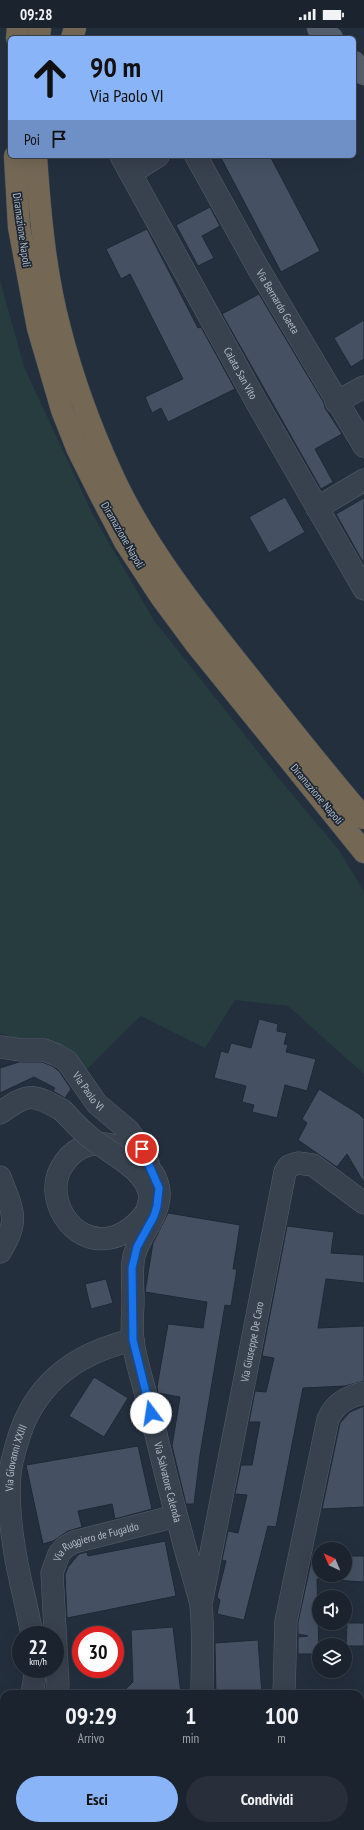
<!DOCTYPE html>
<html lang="it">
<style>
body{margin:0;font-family:"PT Sans Narrow",sans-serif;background:#282f3a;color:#f1f3f6;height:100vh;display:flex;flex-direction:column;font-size:15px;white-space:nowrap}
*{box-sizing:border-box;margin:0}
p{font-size:13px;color:#a0a4aa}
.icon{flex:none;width:22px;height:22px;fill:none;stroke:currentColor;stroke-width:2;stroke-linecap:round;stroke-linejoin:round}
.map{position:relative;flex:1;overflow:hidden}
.details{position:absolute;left:0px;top:1662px;width:364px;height:140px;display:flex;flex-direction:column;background:#1b232e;border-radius:12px 12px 0 0;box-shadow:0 4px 16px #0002,0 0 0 1px #39404a}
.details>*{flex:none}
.top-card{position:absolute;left:8px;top:8px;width:348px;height:122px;border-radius:6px;box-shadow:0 4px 16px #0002,0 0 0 1px #39404a;background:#8ab4f8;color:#111;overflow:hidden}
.needle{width:26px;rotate:316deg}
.fabs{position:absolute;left:312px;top:1514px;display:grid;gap:8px}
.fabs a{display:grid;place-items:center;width:40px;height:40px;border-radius:50%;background:#1b232e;box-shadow:0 4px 16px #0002,0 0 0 1px #39404a;font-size:20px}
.speed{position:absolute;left:12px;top:1598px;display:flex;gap:8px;font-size:20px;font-weight:700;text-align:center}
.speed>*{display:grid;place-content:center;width:52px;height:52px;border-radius:50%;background:#1b232e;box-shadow:0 4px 16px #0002,0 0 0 1px #39404a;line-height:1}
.speed small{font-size:10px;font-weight:400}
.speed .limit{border:6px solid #d22;background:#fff;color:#111}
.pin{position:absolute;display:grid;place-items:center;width:34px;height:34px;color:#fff;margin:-17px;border:2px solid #fff;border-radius:50%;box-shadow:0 1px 4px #0007}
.me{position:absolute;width:44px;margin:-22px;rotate:346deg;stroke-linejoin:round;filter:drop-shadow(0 0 3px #0008)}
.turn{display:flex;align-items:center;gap:14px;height:84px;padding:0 16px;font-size:18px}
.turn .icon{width:52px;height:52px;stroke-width:2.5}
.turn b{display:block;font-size:28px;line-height:34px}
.then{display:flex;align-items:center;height:38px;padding:0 16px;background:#0003;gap:8px;font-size:15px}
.eta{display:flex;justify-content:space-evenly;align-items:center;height:68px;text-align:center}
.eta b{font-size:24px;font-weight:700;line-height:28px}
.cta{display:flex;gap:8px;margin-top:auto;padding:8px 16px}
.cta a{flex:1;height:46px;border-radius:24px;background:#8ab4f8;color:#111;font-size:16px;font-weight:700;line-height:46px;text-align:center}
.cta a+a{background:#282f3a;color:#f1f3f6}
.status{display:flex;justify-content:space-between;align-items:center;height:28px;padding:0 20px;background:#1b232e;direction:ltr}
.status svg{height:11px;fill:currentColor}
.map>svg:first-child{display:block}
</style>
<div class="status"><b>09:28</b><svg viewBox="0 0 49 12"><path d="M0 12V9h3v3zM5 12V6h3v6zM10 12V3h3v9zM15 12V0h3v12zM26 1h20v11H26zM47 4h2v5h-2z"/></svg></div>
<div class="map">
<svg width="364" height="1802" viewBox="0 0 364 1802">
<rect width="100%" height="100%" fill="#242f3e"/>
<path fill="#263c3f" d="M 0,252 L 24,339 L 93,487 L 153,591 L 281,753 L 339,822 L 364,864 L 364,1046 L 288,978 L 235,972 L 205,1020 L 141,988 L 83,1045 L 68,1020 L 18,1012 L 0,1005 Z"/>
<g fill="#455162" stroke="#1f2835">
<path d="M 220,128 L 270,128 L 320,223 L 281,244 Z"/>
<path d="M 210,179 L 220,198 L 202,208 L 214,230 L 198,238 L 176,197 Z"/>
<path d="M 147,201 L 198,300 L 201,299 L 235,361 L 168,394 L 161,380 L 152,385 L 145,369 L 183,351 L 130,246 L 121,251 L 106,221 Z"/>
<path d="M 259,266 L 324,375 L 325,380 L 342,406 L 315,421 L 333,454 L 321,461 L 222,286 Z"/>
<path d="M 364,292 L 364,331 L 351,339 L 334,310 Z"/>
<path d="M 285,469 L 305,504 L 269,525 L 249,489 Z"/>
<path d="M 364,470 L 364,536 L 336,486 Z"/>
<path d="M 259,991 L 278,996 L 277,1003 L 287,1005 L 284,1016 L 288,1017 L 286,1024 L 316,1031 L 307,1063 L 285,1057 L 277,1090 L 252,1084 L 254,1077 L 242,1074 L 246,1058 L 214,1050 L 221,1023 L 228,1025 L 231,1015 L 251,1020 Z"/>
<path d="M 19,1034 L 42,1034 L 52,1038 L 59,1043 L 71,1061 L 65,1070 L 53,1063 L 55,1060 L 34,1049 L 0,1065 L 0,1040 Z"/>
<path d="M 319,1061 L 359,1086 L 364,1091 L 364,1155 L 347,1126 L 337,1139 L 298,1112 L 307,1095 L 302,1091 Z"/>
<path d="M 168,1185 L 240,1197 L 233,1241 L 237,1241 L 231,1278 L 225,1277 L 200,1427 L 194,1476 L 186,1476 L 172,1418 L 180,1369 L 158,1365 L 157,1359 L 168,1296 L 203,1300 L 207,1274 L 145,1264 L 153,1215 Z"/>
<path d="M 287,1198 L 334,1204 L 331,1225 L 364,1227 L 364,1255 L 326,1251 L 318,1300 L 364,1298 L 364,1353 L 345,1358 L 303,1360 L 276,1499 L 268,1498 L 244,1592 L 217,1586 L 220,1572 L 217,1569 L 226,1533 L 222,1532 L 228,1503 L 238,1505 L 247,1467 L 235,1466 L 241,1437 L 252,1437 L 260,1394 L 249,1394 L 255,1363 L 266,1364 L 274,1330 L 262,1328 Z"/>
<path d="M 106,1251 L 113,1275 L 91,1281 L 85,1256 Z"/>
<path d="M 94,1349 L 128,1370 L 104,1409 L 69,1388 Z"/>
<path d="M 364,1378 L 364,1479 L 322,1481 L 340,1395 L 350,1384 Z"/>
<path d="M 138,1418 L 152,1481 L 115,1491 L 112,1476 L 78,1483 L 82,1499 L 68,1503 L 53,1513 L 43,1516 L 26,1437 Z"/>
<path d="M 165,1513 L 176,1568 L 67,1590 L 65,1547 L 68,1539 L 79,1526 L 87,1524 L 88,1528 Z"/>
<path d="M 346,1528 L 364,1528 L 364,1554 L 334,1552 L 337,1547 L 345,1547 Z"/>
<path d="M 312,1530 L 319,1530 L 319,1551 L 317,1551 L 319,1626 L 298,1626 L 298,1609 L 308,1608 L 298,1606 L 298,1594 Z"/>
<path d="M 347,1595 L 364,1595 L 364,1618 L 346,1618 Z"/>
<path d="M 173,1599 L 181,1666 L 121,1666 L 133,1654 L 131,1602 Z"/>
<path d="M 258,1612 L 262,1666 L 216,1666 L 215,1615 Z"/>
</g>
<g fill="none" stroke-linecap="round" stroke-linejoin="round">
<g stroke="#565f6c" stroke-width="23">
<g id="minor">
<path id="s1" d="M 121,128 L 257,375 L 364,561"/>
<path id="s2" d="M 196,128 L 258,240 L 364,418"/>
<path d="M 131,145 L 158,128"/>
<path d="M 336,374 L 364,359"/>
<path d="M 317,480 L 364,452"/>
<path id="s3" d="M 0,1019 L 21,1022 L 44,1022 L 57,1027 L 67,1033 L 97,1076 L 128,1102 L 142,1121 L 148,1135"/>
<path d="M 0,1085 C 29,1065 30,1065 62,1082"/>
<path d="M 0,1149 C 12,1182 21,1191 0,1224"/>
<path id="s4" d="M 147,1183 C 139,1195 124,1208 109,1210 C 72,1217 44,1171 61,1140 C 81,1104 122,1112 146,1138 C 151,1143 155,1147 157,1154 C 167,1181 140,1204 134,1228 C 131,1242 133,1258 133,1272 C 133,1285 131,1300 133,1313 C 136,1335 144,1357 149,1379 C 160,1421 169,1462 181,1504 C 185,1521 190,1537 195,1554 C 197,1562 200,1570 201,1578 C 204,1606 202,1637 202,1666"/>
<path id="s5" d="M 202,1571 L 285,1144 L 289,1138 L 298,1135 L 313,1137 L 364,1175"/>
<path id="s6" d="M 32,1607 C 27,1577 18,1548 14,1518 C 10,1494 8,1469 10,1445 C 11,1435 14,1425 17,1415 C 33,1357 75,1325 133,1312"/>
<path d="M 32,1666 L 36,1641"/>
<path id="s7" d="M 56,1666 L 58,1657 L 52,1545 L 59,1526 L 65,1519 L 74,1514 L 176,1488"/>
<path d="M 284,1666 L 286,1593 L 328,1391 C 335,1375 348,1368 364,1365"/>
<path d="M 0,1722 L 4,1718"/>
<path d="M 218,1802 L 222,1798"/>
</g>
</g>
<g stroke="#414a57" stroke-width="23">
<g id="major">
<path d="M 318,0 L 332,10"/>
<path d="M 354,34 L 364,46"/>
</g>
</g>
<g stroke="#434c59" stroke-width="23">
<g id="highway">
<path d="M 17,10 L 18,0"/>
<path d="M 39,10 L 40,0"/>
<path d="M 72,10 L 75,0"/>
<path d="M 15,128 L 19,199 L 38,300 L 62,382 L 77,420 L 99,464 L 125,514 L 161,569 L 195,615 L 364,824"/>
<path d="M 36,128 C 40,186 45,245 60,301 C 72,348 91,400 111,444 C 145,520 202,590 254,655 C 290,700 326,746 364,790"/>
</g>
</g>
<use href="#minor" stroke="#38414e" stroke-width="22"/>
<use href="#major" stroke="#56606e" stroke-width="22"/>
<use href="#highway" stroke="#746855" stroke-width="22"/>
<g stroke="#565f6c" stroke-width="23" stroke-linecap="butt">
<path id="minor-bridge" d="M 62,1082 C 71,1091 80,1102 91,1110 C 109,1125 145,1140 150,1167 C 150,1172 148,1178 147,1183"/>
</g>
<use href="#minor-bridge" stroke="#38414e" stroke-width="22"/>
</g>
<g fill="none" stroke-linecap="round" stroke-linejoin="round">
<g stroke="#114b97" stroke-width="10">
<path id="route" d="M 142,1121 L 159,1160 L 157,1178 L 154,1188 L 137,1219 L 132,1240 L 133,1312 L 151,1385"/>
</g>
<use href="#route" stroke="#1a73e8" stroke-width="7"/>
</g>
<g text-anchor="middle" stroke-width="3.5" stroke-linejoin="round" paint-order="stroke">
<g font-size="11" fill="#b4bcc9" stroke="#1d2633">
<text transform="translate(22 202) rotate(82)" y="4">Diramazione Napoli</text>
<text dy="4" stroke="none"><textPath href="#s2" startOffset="167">Via Bernardo Gaeta</textPath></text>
<text dy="4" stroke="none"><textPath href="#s1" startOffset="248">Calata San Vito</textPath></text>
<text transform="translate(123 507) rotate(60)" y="4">Diramazione Napoli</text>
<text transform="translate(317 766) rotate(50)" y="4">Diramazione Napoli</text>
<text dy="4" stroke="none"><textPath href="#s3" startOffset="107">Via Paolo VI</textPath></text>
<text dy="4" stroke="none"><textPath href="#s5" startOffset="262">Via Giuseppe De Caro</textPath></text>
<text dy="4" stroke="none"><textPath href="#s6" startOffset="180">Via Giovanni XXIII</textPath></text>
<text dy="4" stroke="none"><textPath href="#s4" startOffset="582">Via Salvatore Calenda</textPath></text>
<text dy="4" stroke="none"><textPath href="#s7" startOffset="181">Via Ruggiero de Fugaldo</textPath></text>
</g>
</g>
</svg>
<div class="fabs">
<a><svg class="needle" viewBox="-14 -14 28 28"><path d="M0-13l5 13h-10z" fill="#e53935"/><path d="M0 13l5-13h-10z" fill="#a0a4aa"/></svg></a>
<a><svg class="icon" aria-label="sound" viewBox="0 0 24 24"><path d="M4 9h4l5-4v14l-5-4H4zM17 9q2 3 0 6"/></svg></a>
<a><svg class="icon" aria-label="layers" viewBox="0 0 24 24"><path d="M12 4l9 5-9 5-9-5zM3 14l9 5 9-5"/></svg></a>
</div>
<div class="speed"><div>22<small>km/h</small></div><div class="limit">30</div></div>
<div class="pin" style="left:142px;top:1121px;background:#d93025"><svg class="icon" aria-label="arrive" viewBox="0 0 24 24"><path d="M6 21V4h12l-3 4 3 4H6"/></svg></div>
<svg class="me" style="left:151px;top:1385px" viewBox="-20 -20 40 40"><circle r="19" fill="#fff"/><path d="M0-13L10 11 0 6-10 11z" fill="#1a73e8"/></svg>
<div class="top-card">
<div class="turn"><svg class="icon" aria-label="ahead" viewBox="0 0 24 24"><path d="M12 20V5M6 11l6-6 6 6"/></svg><div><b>90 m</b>Via Paolo VI</div></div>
<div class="then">Poi<svg class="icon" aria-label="arrive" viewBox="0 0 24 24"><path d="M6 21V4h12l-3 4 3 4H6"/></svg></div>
</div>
<section class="details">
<div class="eta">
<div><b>09:29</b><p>Arrivo</p></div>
<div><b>1</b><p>min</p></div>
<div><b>100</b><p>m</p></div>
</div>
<div class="cta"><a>Esci</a><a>Condividi</a></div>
</section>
</div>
